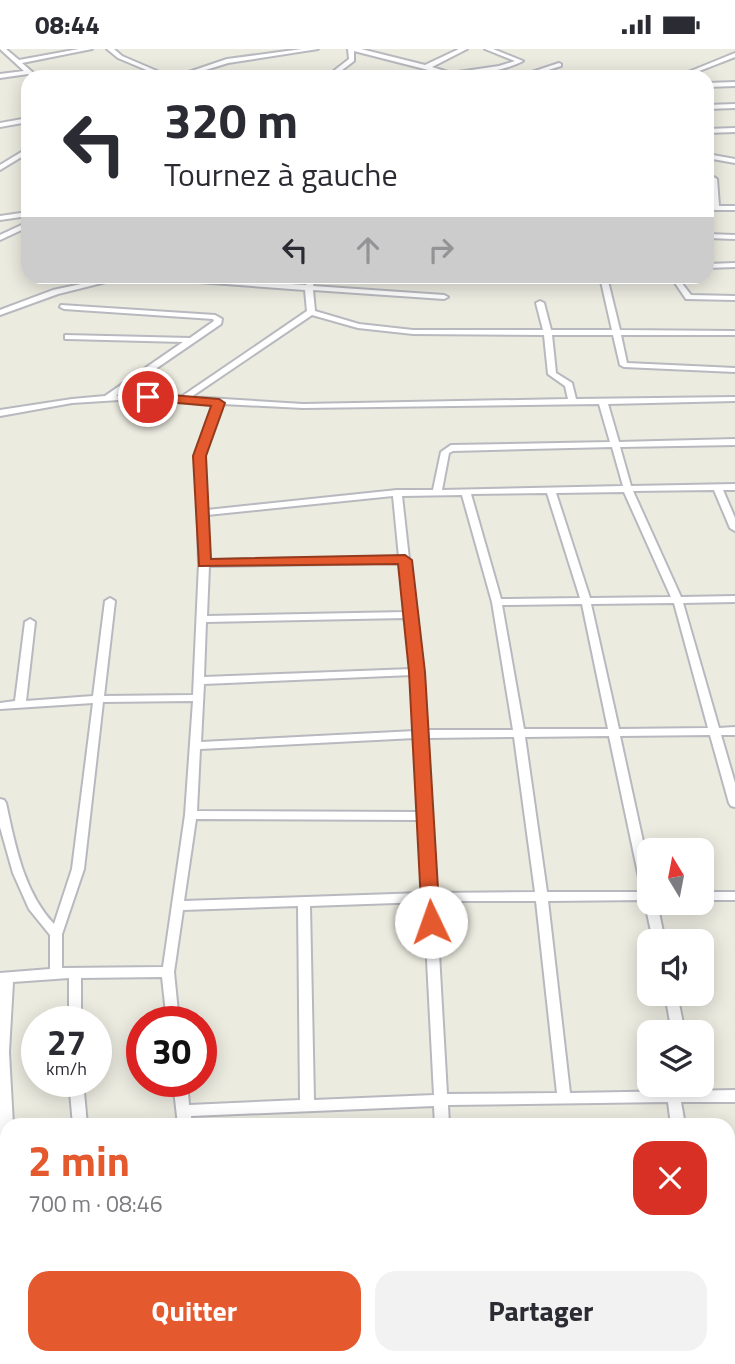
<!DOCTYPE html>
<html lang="fr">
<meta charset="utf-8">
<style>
body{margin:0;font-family:"Titillium Web",sans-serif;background:#f2f2f3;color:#2b2b33;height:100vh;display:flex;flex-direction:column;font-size:26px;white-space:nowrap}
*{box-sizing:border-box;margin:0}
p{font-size:23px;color:#7c7c81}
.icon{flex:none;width:38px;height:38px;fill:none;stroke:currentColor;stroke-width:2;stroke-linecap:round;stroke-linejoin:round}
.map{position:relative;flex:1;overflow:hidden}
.drawer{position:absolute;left:0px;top:1069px;width:735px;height:247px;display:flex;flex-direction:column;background:#fff;border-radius:21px 21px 0 0;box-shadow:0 4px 18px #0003}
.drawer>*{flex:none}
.guide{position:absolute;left:21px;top:21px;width:693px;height:214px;border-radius:21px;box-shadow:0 4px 18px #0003;background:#fff;color:#2b2b33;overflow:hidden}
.needle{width:46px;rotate:350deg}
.controls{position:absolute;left:637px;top:789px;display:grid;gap:14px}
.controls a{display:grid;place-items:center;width:77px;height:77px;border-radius:14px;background:#fff;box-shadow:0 4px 18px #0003;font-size:35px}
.speed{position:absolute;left:21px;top:957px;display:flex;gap:14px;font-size:35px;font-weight:700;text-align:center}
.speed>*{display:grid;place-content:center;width:91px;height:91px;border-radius:50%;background:#fff;box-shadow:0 4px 18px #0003;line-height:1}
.speed small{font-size:18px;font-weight:400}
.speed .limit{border:10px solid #d22;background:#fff;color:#111}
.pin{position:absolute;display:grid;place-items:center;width:60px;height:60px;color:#fff;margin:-30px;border:4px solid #fff;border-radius:50%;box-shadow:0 2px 7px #0007}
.me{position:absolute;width:77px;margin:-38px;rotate:357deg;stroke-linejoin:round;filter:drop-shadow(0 0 5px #0008)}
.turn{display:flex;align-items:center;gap:24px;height:147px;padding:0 28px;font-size:32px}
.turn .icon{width:91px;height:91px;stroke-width:2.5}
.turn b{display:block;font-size:49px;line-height:60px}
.lanes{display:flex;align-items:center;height:66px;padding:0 28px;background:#0003;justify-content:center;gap:35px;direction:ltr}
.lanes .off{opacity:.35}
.round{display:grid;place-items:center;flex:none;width:74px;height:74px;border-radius:21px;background:#f2f2f3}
.headline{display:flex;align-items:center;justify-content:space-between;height:119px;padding:0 28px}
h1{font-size:42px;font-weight:700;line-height:52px;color:#e4592d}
.cta{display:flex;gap:14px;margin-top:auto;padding:14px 28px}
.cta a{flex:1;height:80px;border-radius:21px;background:#e4592d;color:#fff;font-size:28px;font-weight:700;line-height:80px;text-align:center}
.cta a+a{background:#f2f2f3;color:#2b2b33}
.status{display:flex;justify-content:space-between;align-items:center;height:49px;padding:0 35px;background:#fff;direction:ltr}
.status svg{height:19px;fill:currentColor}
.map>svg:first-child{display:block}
</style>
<div class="status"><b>08:44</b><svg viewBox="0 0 49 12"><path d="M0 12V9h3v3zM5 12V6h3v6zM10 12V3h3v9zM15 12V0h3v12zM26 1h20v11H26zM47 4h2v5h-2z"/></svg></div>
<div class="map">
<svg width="735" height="1315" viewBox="0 0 735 1315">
<rect width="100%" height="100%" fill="#ebebe0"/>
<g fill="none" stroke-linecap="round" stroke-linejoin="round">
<g stroke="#b8b9bf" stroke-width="4">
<g id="street">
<path d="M 0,0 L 6,0 L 19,11 L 79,0 L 92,0 L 22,14 L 38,28 L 31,28 L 28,25 L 0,29 L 0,25 L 24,22 Z"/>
<path d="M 107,0 L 114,0 L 122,7 L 171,28 L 163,28 L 118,9 Z"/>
<path d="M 302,0 L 318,0 L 228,14 L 183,28 L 174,28 L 227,10 Z"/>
<path d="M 348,0 L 361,0 L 425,16 L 459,0 L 467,0 L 432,18 L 451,24 L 499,17 L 515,12 L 485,0 L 493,0 L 523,12 C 498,25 457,28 429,28 L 444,25 L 354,2 L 354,12 L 333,28 L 326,28 L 349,10 Z"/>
<path d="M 735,4 L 735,8 L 684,28 L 676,28 Z"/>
<path d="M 559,14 L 561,15 L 561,17 L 526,28 L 517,28 Z"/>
<path d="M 735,33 L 735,37 L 707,38 L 707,34 Z"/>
<path d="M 735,55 L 735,59 L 707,60 L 707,56 Z"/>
<path d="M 28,69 L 28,73 L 0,78 L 0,74 Z"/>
<path d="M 735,79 L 735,83 L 707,84 L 707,80 Z"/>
<path d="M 28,99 L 28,104 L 0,121 L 0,116 Z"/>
<path d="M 707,105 L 735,110 L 735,114 L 707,109 Z"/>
<path d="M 707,124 L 717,130 L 719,157 L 735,157 L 735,161 L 707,161 L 707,157 L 712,157 L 711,131 L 707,129 Z"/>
<path d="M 28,163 L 28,167 L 0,171 L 0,167 Z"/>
<path d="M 28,173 L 28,178 L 0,191 L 0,186 Z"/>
<path d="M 707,185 L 735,186 L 735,190 L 707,189 Z"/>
<path d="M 735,214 L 735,218 L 707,219 L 707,215 Z"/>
<path d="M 114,228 L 126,228 L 58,245 L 0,266 L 0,261 L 53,241 Z"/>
<path d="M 155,228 L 183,228 L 306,236 L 310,228 L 316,228 L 313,237 L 444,246 L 448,248 L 444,250 L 313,241 L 315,262 L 359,275 L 413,281 L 543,281 L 536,254 L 540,252 L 544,254 L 551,281 L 612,281 L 600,228 L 607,228 L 620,281 L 735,282 L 735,286 L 621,286 L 627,314 L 735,319 L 735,323 L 624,318 L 620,316 L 613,286 L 552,286 L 556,324 L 572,334 L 576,350 L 735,348 L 735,352 L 608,355 L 619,393 L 735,390 L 735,396 L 620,398 L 631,437 L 735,435 L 735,441 L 723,441 L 735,469 L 735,482 L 730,479 L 714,441 L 633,442 L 681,548 L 735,547 L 735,553 L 683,554 L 719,679 L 735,678 L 735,686 L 721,686 L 735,734 L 735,758 L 731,757 L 729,754 L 710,686 L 620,687 L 649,820 L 649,854 L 657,854 L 665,892 L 653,892 L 645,854 L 646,851 L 548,852 L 570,1044 L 735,1041 L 735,1053 L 681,1053 L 685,1076 L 671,1076 L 668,1053 L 448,1056 L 449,1076 L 435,1076 L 434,1057 L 191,1067 L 192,1076 L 178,1076 L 173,1032 L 187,1032 L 189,1056 L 300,1051 L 298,857 L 183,861 L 174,923 L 179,973 L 167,973 L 162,928 L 81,929 L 81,973 L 69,973 L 69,929 L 13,933 L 9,1003 L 13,1076 L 7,1076 L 7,1099 L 2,1097 L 0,1090 L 0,924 L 50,920 L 50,886 L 29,860 L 13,824 L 0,778 L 0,750 L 4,751 L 6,754 C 15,795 23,842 54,875 L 72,820 L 93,654 L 0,660 L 0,654 L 15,652 L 25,573 L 30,570 L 35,573 L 26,652 L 93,647 L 105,552 L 110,549 L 115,552 L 104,647 L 193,646 L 199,514 L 196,407 L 215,355 L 135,350 L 72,354 L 0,367 L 0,361 L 72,350 L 105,347 L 183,293 L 68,290 L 65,290 L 65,286 L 190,289 L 214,272 L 213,270 L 64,260 L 60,258 L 61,256 L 215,266 L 222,270 L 221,275 L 116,347 L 135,346 L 181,348 L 307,262 L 305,241 L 158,230 ZM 312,266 L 358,279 L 413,285 L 544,286 L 548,325 L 565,337 L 568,350 L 303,355 L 191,348 ZM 223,355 L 303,359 L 599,355 L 610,393 L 451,396 L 441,403 L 433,441 L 397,441 L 207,461 L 204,407 ZM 612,398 L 623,437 L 442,441 L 449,404 L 453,402 ZM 624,443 L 671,548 L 590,549 L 556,444 ZM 547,444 L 580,549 L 501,550 L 471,445 ZM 462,446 L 492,553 L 513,681 L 426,681 L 417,566 L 415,564 L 402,447 ZM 393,447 L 399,508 L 209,511 L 207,466 ZM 400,514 L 405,563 L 207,567 L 209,517 ZM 674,554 L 708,679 L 619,680 L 591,555 ZM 582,555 L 608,680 L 524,680 L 502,556 ZM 406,569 L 412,620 L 204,628 L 206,573 ZM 412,626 L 415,682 L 201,693 L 204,635 ZM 193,652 L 185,766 L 163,918 L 62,919 L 62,885 L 84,820 L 103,653 ZM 609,687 L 642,843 L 547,843 L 525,688 ZM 514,688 L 535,843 L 435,844 L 426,689 ZM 415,689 L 419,763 L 197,762 L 200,700 ZM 196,770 L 420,771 L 423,844 L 184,852 ZM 436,852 L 536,852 L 557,1044 L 447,1045 ZM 424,853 L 434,1046 L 314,1051 L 310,857 Z"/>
<path d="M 671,228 L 677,228 L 691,246 L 735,247 L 735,251 L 686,250 Z"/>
<rect x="702" y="843" width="33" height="8"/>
<path d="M 665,945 L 677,945 L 685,984 L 672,984 Z"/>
<path d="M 69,1032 L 83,1032 L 87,1076 L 73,1076 Z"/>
<rect x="728" y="1157" width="7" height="12"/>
<path d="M 7,1210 L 7,1272 L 5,1276 L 0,1278 L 0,1216 L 2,1212 Z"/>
<path d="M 68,1309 L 84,1309 L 83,1315 L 67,1315 Z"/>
<path d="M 186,1309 L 202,1309 L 201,1315 L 185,1315 Z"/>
<path d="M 257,1309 L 367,1309 L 362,1315 L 252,1315 Z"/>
<rect x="551" y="1309" width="16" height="6"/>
<path d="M 690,1309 L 706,1309 L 707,1315 L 691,1315 Z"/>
</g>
</g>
<use href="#street" fill="#fff" fill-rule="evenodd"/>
</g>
<path fill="#e4592d" stroke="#943a1d" stroke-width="2" d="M 148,344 L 219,350 L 225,354 L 206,407 L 211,510 L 405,506 L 412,511 L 425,623 L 440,873 L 437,878 L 424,878 L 422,873 L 409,623 L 398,515 L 199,517 L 193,407 L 211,357 L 144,351 L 144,345 Z"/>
</svg>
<div class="controls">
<a><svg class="needle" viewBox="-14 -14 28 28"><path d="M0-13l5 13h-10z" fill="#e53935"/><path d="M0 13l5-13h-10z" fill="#7c7c81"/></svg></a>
<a><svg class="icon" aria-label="sound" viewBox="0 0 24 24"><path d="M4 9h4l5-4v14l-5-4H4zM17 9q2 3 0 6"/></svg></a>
<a><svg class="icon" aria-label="layers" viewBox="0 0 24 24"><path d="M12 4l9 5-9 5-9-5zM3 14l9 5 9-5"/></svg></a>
</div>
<div class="speed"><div>27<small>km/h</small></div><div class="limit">30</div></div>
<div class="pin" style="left:148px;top:348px;background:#d93025"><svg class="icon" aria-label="arrive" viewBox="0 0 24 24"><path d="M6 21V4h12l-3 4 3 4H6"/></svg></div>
<svg class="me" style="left:431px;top:873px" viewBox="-20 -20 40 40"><circle r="19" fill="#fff"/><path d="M0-13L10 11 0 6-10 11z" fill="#e4592d"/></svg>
<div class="guide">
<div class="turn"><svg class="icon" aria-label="left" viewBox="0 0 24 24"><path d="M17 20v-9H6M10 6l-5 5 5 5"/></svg><div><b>320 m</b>Tournez à gauche</div></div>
<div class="lanes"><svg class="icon" aria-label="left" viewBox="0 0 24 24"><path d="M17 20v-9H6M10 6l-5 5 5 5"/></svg><svg class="icon off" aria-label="ahead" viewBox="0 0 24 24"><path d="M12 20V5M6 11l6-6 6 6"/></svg><svg class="icon off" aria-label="right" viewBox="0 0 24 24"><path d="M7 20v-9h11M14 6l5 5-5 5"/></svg></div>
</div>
<section class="drawer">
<div class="headline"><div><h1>2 min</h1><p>700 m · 08:46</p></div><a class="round" style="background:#d93025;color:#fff"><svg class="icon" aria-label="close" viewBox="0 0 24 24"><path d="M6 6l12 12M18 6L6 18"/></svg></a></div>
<div class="cta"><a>Quitter</a><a>Partager</a></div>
</section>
</div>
